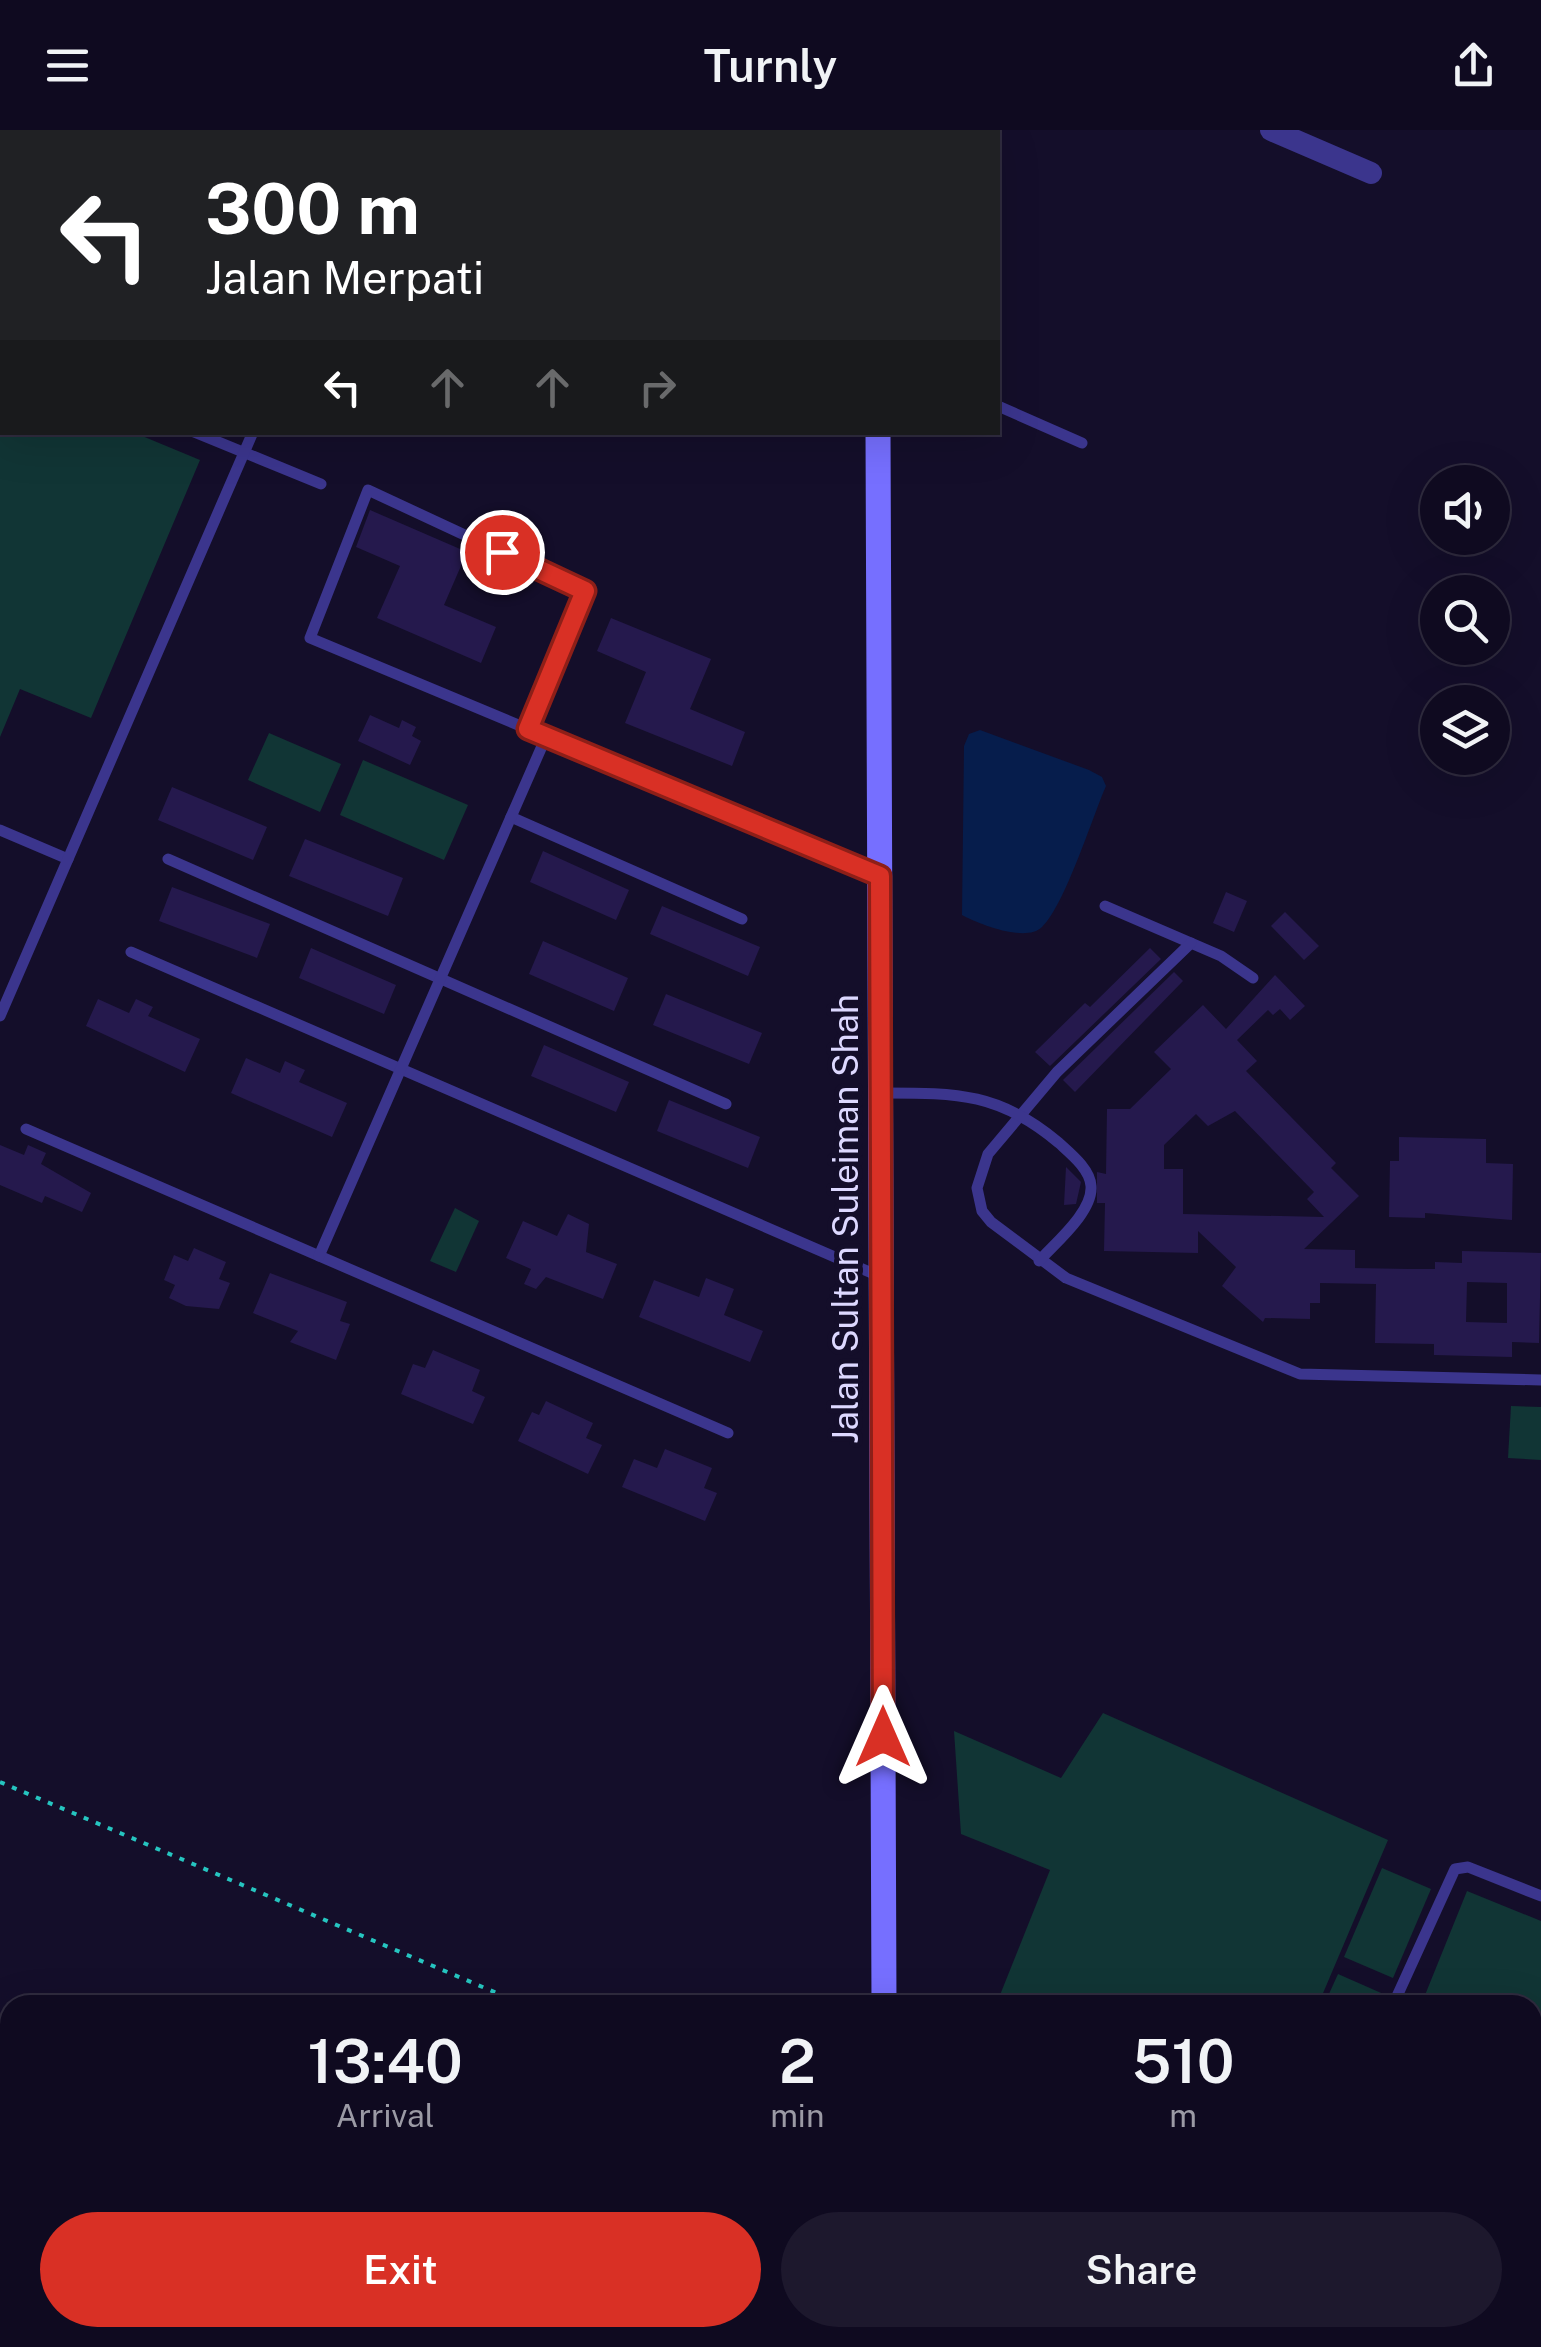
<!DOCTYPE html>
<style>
body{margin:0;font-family:"Public Sans",sans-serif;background:#1d182d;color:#f1f3f6;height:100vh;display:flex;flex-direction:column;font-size:38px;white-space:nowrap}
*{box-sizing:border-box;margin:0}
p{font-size:32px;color:#9b9aa5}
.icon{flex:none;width:55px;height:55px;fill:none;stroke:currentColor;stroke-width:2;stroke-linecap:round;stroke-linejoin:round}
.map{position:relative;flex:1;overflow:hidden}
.side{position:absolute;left:0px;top:1865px;width:1542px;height:352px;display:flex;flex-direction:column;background:#0f0a20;border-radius:30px 30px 0 0;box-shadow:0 10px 40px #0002,0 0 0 2px #2f2b3e}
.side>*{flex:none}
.guide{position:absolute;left:0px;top:0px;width:1000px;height:305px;box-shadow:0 10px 40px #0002,0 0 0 2px #2f2b3e;background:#202124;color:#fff;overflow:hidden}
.tools{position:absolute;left:1420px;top:335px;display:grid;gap:20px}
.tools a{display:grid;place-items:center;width:90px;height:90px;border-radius:50%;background:#0f0a20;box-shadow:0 10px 40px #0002,0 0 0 2px #2f2b3e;font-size:50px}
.pin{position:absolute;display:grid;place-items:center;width:85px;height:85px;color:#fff;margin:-42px;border:5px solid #fff;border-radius:50%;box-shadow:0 2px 10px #0007}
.me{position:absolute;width:110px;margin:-55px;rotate:0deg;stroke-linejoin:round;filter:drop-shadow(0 0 8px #0008)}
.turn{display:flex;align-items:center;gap:35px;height:210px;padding:0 40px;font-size:45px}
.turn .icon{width:130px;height:130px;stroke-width:2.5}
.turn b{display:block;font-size:70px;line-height:85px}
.lanes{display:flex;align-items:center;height:95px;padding:0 40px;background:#0003;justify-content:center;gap:50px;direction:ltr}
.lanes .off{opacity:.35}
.eta{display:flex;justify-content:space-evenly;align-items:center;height:170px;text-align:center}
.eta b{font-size:60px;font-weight:600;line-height:70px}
.button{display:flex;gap:20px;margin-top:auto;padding:20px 40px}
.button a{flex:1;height:115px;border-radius:60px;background:#d93025;color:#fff;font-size:40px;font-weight:600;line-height:115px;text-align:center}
.button a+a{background:#1d182d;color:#f1f3f6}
header{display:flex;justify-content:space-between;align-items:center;height:130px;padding:0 40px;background:#0f0a20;font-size:45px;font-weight:600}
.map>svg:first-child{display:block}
</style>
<header><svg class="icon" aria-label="menu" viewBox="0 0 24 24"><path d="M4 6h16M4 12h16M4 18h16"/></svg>Turnly<svg class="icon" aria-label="share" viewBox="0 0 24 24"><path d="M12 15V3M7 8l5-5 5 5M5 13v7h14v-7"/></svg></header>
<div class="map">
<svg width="1541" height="2217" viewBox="0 0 1541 2217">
<rect width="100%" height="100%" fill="#140e2a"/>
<g fill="#113535">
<path d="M 0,246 L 2,302 L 135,303 L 200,330 L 91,588 L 20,559 L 0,607 Z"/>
<path d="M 269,603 L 341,634 L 320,682 L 248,650 Z"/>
<path d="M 363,630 L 468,675 L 444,730 L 340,685 Z"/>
<path d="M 455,1078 L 479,1091 L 456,1142 L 430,1131 Z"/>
<path d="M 1511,1276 L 1541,1277 L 1541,1330 L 1508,1328 Z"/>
<path d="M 1103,1583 L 1388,1710 L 1318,1875 L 996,1875 L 1050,1740 L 961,1704 L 954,1601 L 1061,1648 Z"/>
<path d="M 1382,1738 L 1431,1759 L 1393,1848 L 1344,1827 Z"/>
<path d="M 1467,1761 L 1541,1791 L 1541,2025 L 1533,2046 L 1532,1875 L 1421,1875 Z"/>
<path d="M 1338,1844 L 1388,1866 L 1385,1875 L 1324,1875 Z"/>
<path d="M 1132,2208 L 1237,2208 L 1234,2217 L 1128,2217 Z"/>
</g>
<path fill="#061d4c" d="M 980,600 L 1089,640 L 1102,647 L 1106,656 C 1092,688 1065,775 1042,797 C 1026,813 979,794 962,785 L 964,616 L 969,604 Z"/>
<g fill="#25194d" fill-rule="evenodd">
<path d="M 370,380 L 467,422 L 444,475 L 496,497 L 481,533 L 377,488 L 400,436 L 356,417 Z"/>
<path d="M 611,488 L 711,529 L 690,579 L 745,602 L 732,636 L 625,593 L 646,542 L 597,521 Z"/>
<path d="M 370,585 L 399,598 L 402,590 L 416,597 L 412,606 L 421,611 L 410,635 L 358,611 Z"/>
<path d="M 172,657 L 267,697 L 253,730 L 158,690 Z"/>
<path d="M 305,709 L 403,748 L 388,786 L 289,746 Z"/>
<path d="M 543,721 L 629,760 L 616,790 L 530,752 Z"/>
<path d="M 172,757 L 270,794 L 257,828 L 159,791 Z"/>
<path d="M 1226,762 L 1247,771 L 1234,802 L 1213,793 Z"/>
<path d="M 662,776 L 760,817 L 748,846 L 650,804 Z"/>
<path d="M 1285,782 L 1319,816 L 1304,830 L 1271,796 Z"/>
<path d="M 543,811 L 628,848 L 614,881 L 529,844 Z"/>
<path d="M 311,818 L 396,855 L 384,884 L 299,848 Z"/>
<path d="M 1150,818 L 1161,829 L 1050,936 L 1035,922 L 1085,873 L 1090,877 Z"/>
<path d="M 1174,842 L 1183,851 L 1075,962 L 1063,950 Z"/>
<path d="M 1275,845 L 1305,876 L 1290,890 L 1280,879 L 1273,885 L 1268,880 L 1237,910 L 1257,931 L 1246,941 L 1336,1033 L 1331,1038 L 1359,1066 L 1304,1119 L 1355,1120 L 1355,1138 L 1409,1139 L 1435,1139 L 1435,1132 L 1462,1133 L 1462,1121 L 1541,1123 L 1539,1213 L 1512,1212 L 1512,1227 L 1434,1225 L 1434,1214 L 1375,1213 L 1376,1154 L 1320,1153 L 1320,1173 L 1310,1173 L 1310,1189 L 1265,1188 L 1263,1192 L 1222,1156 L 1236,1137 L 1198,1101 L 1198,1123 L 1104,1121 L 1105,1073 L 1097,1073 L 1097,1042 L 1106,1044 L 1107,979 L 1130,979 L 1171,939 L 1154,922 L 1203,875 L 1226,899 ZM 1235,981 L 1314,1062 L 1307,1069 L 1324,1087 L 1183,1084 L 1183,1039 L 1164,1039 L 1164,1015 L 1196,984 L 1208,996 ZM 1467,1152 L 1507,1153 L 1507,1193 L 1466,1192 Z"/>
<path d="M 666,864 L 762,903 L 749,934 L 653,895 Z"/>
<path d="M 98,869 L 129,883 L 136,869 L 153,877 L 148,886 L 200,909 L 185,942 L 86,896 Z"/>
<path d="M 544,915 L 629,952 L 616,982 L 531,946 Z"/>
<path d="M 246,928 L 280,943 L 285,931 L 305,940 L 299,952 L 347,973 L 332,1007 L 231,963 Z"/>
<path d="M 669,970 L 760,1007 L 748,1038 L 657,1001 Z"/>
<path d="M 1399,1007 L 1486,1009 L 1486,1033 L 1513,1034 L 1512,1090 L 1425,1083 L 1425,1088 L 1389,1087 L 1390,1031 L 1399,1031 Z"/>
<path d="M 0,1015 L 24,1025 L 28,1015 L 46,1023 L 41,1034 L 91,1063 L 82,1082 L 45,1066 L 42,1073 L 0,1055 Z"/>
<path d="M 1066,1037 L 1081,1052 L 1076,1074 L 1064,1075 Z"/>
<path d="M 568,1084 L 589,1094 L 586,1122 L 617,1134 L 603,1169 L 546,1147 L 536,1159 L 524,1154 L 531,1139 L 506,1128 L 523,1091 L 557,1106 Z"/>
<path d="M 194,1118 L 226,1132 L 219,1149 L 230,1153 L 219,1179 L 186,1176 L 169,1168 L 175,1155 L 164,1150 L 174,1125 L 188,1131 Z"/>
<path d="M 270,1143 L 347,1172 L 340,1191 L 350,1194 L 336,1230 L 290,1212 L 298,1201 L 253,1183 Z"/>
<path d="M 706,1148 L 734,1159 L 724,1185 L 763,1201 L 750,1232 L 639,1187 L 654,1150 L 699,1167 Z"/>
<path d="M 433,1220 L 480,1240 L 472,1261 L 485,1267 L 473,1294 L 401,1264 L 413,1234 L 425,1238 Z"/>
<path d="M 546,1271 L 593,1293 L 586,1308 L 602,1315 L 588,1344 L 518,1311 L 532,1282 L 539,1285 Z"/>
<path d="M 665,1319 L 712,1338 L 704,1358 L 717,1363 L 705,1391 L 622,1357 L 634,1329 L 657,1338 Z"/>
</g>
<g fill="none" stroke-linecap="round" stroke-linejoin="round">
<path stroke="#26c5c0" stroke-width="4" stroke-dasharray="5 8" stroke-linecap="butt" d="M 0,1652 L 525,1875"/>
<g stroke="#3b358d" stroke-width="11">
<path d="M 378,2 L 379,0"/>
<path d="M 0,220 L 2,221"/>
<path d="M 998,276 L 1082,313"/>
<path d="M 194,302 L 321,354"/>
<path d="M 528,599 L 585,461 L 368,360 L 310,508 L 880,746"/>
<path d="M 511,687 L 742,789"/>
<path d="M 0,700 L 68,729"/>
<path d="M 168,729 L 726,974"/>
<path d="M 1105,776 L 1221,826 L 1253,848"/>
<path d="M 1191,813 L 1057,942 L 988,1024 L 977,1058 L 982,1081 L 991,1092 L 1066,1148 L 1300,1244 L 1541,1250"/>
<path d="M 131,822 L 881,1147"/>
<path d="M 0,886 L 253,302"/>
<path d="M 880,963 C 956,963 999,962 1059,1013 C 1071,1024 1090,1039 1091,1056 C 1093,1082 1055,1113 1039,1131"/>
<path d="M 26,999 L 728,1303"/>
<path d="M 319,1126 L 546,607"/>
<path d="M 1393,1875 L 1455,1739 L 1468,1737 L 1541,1766"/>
<path d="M 1072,2208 L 1097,2217"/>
<path d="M 1242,2217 L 1246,2208"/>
</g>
<g stroke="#3b358d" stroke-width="22">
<path d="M 1271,0 L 1371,43"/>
<path d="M 951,2 L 952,0"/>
</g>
<g stroke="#766fff" stroke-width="25">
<path d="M 864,0 L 865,2"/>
<path d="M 878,302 L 884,1875"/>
<path d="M 883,2217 L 883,2208"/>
</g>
</g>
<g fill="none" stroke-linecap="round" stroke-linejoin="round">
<g stroke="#8d1f18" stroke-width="25">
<path id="route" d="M 502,422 L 585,461 L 528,599 L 880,746 L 883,1607"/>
</g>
<use href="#route" stroke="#d93025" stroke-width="18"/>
</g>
<g text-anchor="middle" stroke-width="10" stroke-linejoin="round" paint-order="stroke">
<g font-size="35" fill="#ddd8ff" stroke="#140e2a">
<text transform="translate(846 1089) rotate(-90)" y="12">Jalan Sultan Suleiman Shah</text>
</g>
</g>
</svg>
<div class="tools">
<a><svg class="icon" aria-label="sound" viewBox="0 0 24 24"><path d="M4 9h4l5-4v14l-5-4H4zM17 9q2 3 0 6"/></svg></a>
<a><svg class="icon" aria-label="search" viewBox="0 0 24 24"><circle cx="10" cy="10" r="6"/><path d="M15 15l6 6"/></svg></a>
<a><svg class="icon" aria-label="layers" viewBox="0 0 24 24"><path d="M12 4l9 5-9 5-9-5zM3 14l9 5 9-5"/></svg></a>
</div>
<div class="pin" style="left:502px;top:422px;background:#d93025"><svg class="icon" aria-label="arrive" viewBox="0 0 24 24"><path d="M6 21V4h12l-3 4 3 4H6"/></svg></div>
<svg class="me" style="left:883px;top:1607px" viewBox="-20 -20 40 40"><path d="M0-17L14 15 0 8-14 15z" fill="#d93025" stroke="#fff" stroke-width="4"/></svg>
<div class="guide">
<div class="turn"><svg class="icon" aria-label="left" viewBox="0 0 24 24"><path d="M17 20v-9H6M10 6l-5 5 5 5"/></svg><div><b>300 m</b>Jalan Merpati</div></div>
<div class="lanes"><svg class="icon" aria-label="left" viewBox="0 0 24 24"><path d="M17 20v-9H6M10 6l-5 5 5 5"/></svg><svg class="icon off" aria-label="ahead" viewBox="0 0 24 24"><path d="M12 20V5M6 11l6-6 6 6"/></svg><svg class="icon off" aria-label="ahead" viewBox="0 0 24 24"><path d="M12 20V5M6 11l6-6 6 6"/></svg><svg class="icon off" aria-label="right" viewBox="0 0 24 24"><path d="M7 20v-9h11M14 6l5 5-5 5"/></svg></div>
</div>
<section class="side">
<div class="eta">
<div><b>13:40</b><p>Arrival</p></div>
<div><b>2</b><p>min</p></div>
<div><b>510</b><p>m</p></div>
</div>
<div class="button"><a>Exit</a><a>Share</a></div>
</section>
</div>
